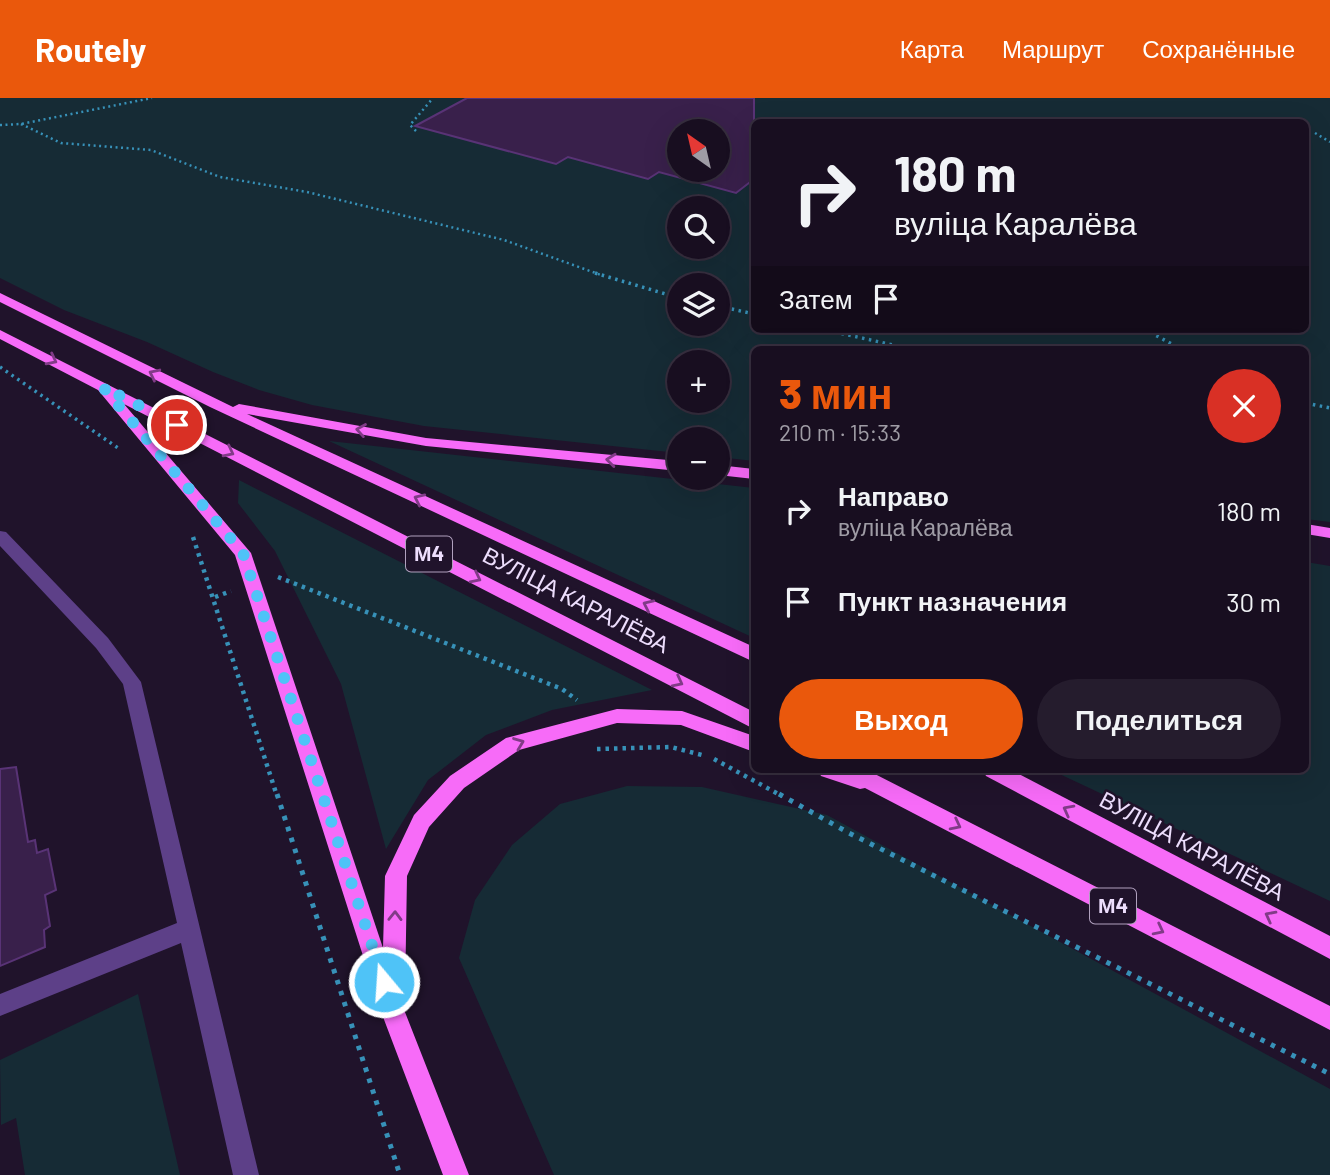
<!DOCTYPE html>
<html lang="ru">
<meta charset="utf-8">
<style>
body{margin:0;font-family:Barlow,sans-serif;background:#251c2d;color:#f1f3f6;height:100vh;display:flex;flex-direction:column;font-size:26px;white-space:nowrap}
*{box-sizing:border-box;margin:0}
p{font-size:23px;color:#9f9ca5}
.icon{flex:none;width:38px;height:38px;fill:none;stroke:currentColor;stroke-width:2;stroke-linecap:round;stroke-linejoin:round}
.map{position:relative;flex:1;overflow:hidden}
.drawer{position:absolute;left:751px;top:248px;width:558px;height:427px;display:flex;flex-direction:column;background:#180e20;border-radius:10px;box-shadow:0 7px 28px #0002,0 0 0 2px #362e3e}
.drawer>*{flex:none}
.top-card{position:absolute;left:751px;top:21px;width:558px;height:214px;border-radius:10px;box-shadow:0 7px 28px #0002,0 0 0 2px #362e3e;background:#180e20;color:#f1f3f6;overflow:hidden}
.needle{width:46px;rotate:326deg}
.controls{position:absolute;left:667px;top:21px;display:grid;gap:14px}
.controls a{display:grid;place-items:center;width:63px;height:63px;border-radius:50%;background:#180e20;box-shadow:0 7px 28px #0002,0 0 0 2px #362e3e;font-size:35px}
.pin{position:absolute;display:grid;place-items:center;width:60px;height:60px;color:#fff;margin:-30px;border:4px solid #fff;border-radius:50%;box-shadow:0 2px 7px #0007}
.me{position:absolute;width:77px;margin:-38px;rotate:342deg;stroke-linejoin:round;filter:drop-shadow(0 0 5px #0008)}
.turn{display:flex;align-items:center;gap:24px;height:147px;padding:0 28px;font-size:32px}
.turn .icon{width:91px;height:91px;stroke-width:2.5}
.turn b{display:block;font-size:49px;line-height:60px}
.then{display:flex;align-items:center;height:66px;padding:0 28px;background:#0003;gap:14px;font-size:26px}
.round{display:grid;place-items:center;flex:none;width:74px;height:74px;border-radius:37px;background:#251c2d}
.summary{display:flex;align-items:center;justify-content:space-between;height:119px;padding:0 28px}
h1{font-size:42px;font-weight:800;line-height:52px;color:#ea580c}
.action{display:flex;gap:14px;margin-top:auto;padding:14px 28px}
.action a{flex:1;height:80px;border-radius:42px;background:#ea580c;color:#fff;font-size:28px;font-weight:800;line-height:80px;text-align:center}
.action a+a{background:#251c2d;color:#f1f3f6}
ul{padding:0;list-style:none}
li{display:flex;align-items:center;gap:21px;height:91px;padding:0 28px}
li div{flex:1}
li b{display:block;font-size:26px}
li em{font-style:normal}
header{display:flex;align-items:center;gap:42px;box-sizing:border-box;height:98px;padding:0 35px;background:#ea580c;color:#fff}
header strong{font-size:33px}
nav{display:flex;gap:38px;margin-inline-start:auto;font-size:24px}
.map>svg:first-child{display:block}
</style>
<header>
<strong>Routely</strong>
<nav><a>Карта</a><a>Маршрут</a><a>Сохранённые</a></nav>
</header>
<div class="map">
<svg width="1330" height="1077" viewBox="0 0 1330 1077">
<rect width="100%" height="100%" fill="#20132b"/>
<g fill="#162b35" fill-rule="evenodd">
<path d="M 0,0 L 1330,0 L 1330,424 L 1306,421 L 1306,252 L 754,252 L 754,363 L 718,359 L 718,341 L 679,341 L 679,355 L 424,328 L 312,307 L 259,292 L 213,274 L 147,244 L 64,212 L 0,180 ZM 754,24 L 1306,24 L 1306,231 L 754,231 ZM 679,33 L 718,33 L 718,72 L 679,72 ZM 679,110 L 718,110 L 718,149 L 679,149 ZM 679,187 L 718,187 L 718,226 L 679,226 ZM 679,264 L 718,264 L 718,303 L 679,303 Z"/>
<path d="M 329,343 L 754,390 L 754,540 Z"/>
<path d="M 239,382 L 652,592 L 552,612 L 486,637 L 428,682 L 386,751 L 341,586 L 275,453 L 238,405 Z"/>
<path d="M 1306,464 L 1330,468 L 1330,803 L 1051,672 L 1306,672 Z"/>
<path d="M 627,688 L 702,689 L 827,717 L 1330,991 L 1330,1077 L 554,1077 L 459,860 L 475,802 L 512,747 L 560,706 Z"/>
<path d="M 138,896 L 180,1077 L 25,1077 L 16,1020 L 1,1027 L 0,962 Z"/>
</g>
<g fill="#39204b" stroke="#593376" stroke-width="2" fill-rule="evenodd">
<path d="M 467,0 L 754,0 L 754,81 L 736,95 L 659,74 L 648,81 L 568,59 L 556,66 L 415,28 ZM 679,33 L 718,33 L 718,72 L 679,72 Z"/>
<path d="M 16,669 L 28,744 L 35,742 L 37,755 L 48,751 L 56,792 L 45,797 L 50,828 L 44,832 L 45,849 L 0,868 L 0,671 Z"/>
</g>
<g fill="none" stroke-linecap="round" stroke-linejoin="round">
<g stroke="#3791b8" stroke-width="2.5" stroke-dasharray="2 3.5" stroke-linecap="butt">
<path d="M 21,26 L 61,45 L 151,52 L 220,79 L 307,94 L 504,142 L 601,177"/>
<path d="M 0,27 L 21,26 L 152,0"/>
<path d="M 416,33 L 410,27 L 433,0"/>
<path d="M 1315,35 L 1330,44"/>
</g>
<g stroke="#3791b8" stroke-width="3.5" stroke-dasharray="2.5 4.5" stroke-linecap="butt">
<path d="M 595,175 L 679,200"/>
<path d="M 718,208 L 754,216"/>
<path d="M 821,231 L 916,252"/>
<path d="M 1144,231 L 1183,252"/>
<path d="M 0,269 L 121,352"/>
<path d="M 1306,305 L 1330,310"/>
</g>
<g stroke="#3791b8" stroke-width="4.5" stroke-dasharray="3.5 5" stroke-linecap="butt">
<path d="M 193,439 L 277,698"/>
<path d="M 278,479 L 562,591 L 577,602"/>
<path d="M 215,499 L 231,493"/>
<path d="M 597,651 L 671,649 L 706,658"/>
<path d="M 714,661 L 782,698"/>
</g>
<g stroke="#3791b8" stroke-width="5" stroke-dasharray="4.5 7" stroke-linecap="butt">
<path d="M 277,696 L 400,1077"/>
<path d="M 779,696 L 849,735 L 1330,976"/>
</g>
<path fill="#5d4088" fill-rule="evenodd" d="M 0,433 L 6,434 L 108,540 L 141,584 L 259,1077 L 233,1077 L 181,845 L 0,918 L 0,896 L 177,825 L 123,586 L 96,550 L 0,448 Z"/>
<g fill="#f76bf8" fill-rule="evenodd">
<path d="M 0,195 L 233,309 L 239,306 L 426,340 L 679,363 L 679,373 L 426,348 L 247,316 L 754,549 L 754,564 L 210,309 L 0,204 Z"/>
<path d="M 0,232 L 754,614 L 754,631 L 124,306 L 251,455 L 383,850 L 385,778 L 414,717 L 450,678 L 506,640 L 617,611 L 682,613 L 754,638 L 754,654 L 681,627 L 617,625 L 519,652 L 464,690 L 429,729 L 407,778 L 405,897 L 401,904 L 469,1077 L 443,1077 L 380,911 L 235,457 L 98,292 L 0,241 Z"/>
<path d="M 718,367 L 754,371 L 754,381 L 718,377 Z"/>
<path d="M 1306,426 L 1330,430 L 1330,440 L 1306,436 Z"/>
<path d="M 818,672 L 867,672 L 1330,908 L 1330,932 L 865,690 L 860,691 L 821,678 Z"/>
<path d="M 983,672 L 1011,672 L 1330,838 L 1330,861 L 986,678 Z"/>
</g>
</g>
<defs><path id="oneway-chevron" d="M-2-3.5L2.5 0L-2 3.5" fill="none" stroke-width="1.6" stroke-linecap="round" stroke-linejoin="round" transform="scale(1.75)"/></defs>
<g stroke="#813b87">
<use href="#oneway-chevron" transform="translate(52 262) rotate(27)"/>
<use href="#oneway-chevron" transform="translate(154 276) rotate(-154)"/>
<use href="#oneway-chevron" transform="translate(361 332) rotate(-170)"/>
<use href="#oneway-chevron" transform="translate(229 354) rotate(27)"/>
<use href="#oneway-chevron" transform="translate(611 362) rotate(-174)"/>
<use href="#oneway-chevron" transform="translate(419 401) rotate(-155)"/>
<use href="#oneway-chevron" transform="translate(476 480) rotate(27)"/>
<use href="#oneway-chevron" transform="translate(648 507) rotate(-155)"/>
<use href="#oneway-chevron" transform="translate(678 584) rotate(27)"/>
<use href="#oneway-chevron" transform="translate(519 645) rotate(-21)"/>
<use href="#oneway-chevron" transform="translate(1068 712) rotate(-152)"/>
<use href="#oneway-chevron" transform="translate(956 727) rotate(27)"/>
<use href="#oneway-chevron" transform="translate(395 818) rotate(-89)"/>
<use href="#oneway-chevron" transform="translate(1270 818) rotate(-152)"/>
<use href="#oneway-chevron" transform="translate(1159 832) rotate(27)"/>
</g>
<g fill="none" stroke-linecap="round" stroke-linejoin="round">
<path stroke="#4fc3f7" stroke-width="12" stroke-dasharray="0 21.6" d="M 177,327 L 103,289 L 243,455 L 384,884"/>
</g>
<g text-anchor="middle" stroke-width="5" stroke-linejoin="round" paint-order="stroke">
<g fill="#20132b" stroke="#b0a1be" stroke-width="2">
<rect x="406" y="438.5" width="46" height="35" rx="5"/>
<rect x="1090" y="790.5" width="46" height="35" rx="5"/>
</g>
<g font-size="21" font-weight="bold" fill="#eddefd">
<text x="429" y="463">М4</text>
<text x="1113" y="815">М4</text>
</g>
<g font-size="23" fill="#eddefd" stroke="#20132b">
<text transform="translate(576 502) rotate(27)" y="8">ВУЛІЦА КАРАЛЁВА</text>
<text transform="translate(1192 748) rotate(28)" y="8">ВУЛІЦА КАРАЛЁВА</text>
</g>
</g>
</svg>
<div class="controls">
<a><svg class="needle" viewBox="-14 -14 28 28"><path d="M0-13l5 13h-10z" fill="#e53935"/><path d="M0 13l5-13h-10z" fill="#9f9ca5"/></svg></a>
<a><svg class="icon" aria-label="search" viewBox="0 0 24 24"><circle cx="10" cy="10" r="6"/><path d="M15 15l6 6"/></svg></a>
<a><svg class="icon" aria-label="layers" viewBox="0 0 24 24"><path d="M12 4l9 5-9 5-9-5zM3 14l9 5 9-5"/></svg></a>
<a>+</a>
<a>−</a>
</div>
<div class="pin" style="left:177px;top:327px;background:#d93025"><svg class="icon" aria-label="arrive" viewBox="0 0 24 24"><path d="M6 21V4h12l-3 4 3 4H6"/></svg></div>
<svg class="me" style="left:384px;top:884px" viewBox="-20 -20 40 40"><circle r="17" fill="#4fc3f7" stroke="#fff" stroke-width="3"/><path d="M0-11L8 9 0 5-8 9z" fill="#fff"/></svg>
<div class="top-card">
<div class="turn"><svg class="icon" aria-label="right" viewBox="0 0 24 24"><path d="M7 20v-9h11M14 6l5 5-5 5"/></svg><div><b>180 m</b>вуліца Каралёва</div></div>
<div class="then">Затем<svg class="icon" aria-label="arrive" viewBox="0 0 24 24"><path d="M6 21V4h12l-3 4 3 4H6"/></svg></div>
</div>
<section class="drawer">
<div class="summary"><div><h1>3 мин</h1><p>210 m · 15:33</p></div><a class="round" style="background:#d93025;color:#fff"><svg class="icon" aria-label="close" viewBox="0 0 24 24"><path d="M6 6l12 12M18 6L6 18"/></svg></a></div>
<ul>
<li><svg class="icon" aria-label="right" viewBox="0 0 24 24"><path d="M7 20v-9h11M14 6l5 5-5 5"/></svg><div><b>Направо</b><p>вуліца Каралёва</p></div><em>180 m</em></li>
<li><svg class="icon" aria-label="arrive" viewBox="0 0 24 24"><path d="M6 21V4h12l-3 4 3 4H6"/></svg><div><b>Пункт назначения</b></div><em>30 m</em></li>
</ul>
<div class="action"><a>Выход</a><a>Поделиться</a></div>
</section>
</div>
